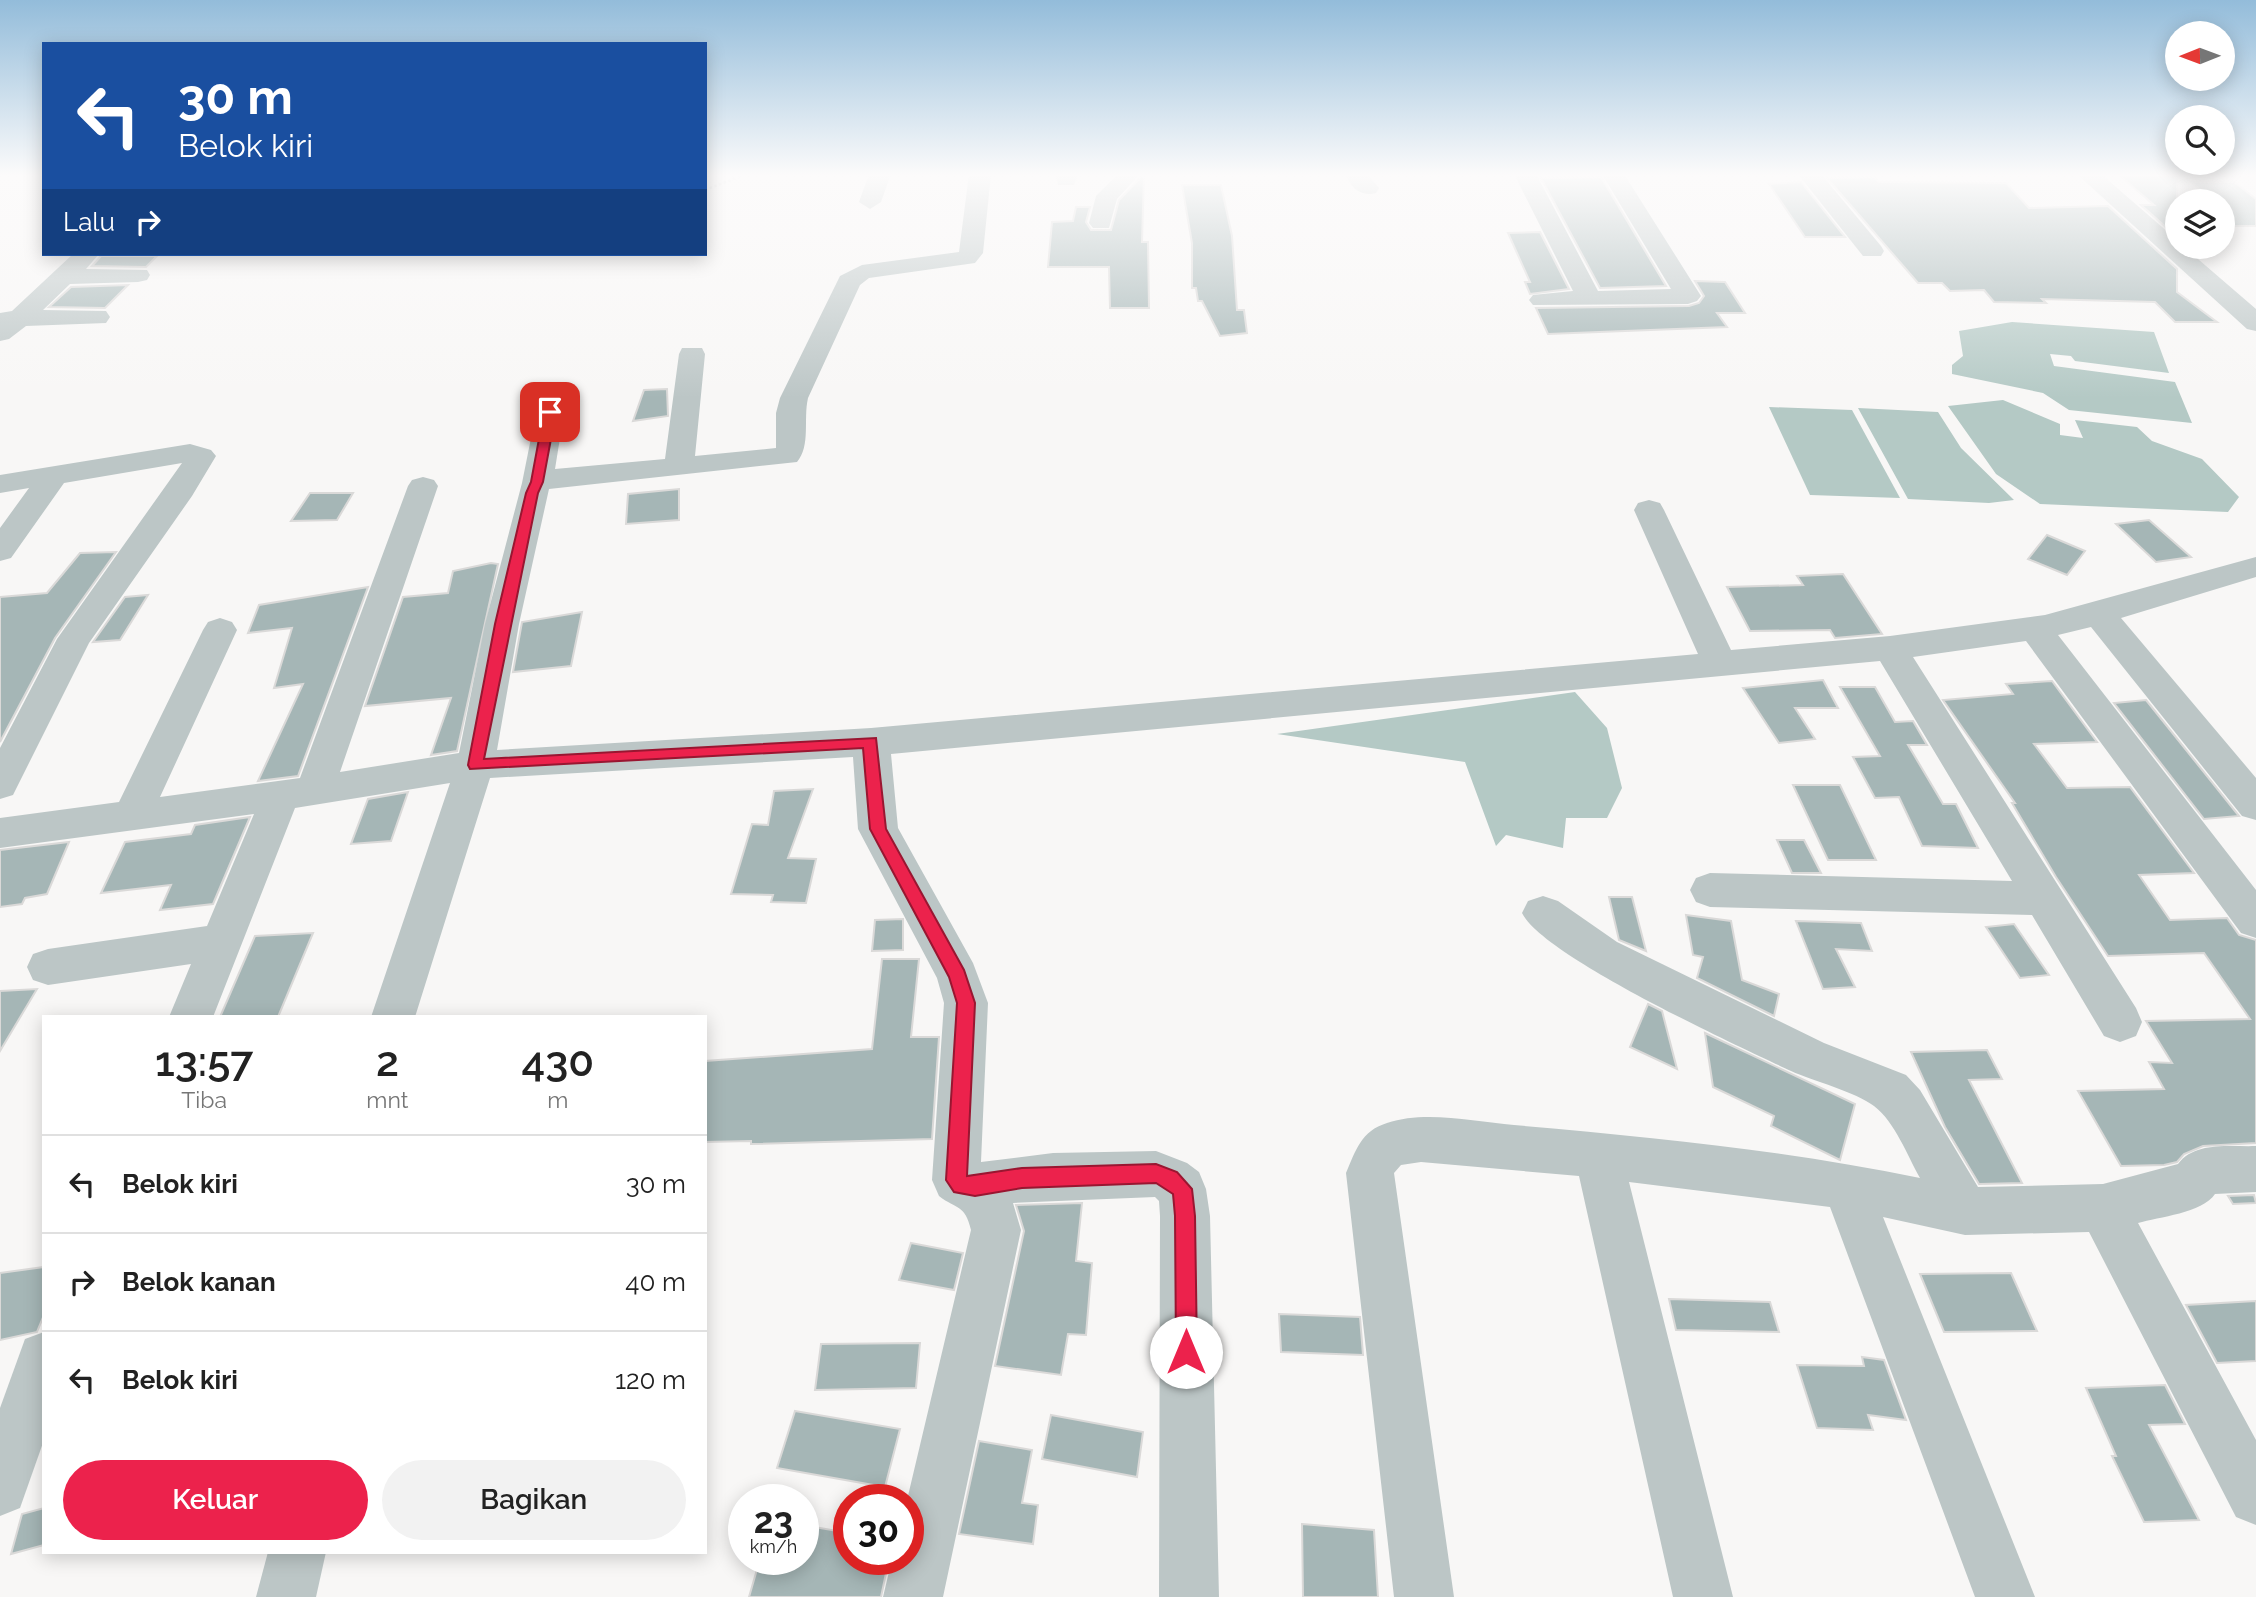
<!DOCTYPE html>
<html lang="id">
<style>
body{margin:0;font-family:Raleway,sans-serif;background:#f2f2f2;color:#222;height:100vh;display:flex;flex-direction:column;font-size:26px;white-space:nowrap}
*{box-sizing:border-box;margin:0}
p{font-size:23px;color:#767676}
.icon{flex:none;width:38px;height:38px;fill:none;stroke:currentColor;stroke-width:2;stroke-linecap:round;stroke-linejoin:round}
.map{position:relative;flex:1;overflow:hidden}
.side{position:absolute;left:42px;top:1015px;width:665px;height:539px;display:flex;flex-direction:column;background:#fff;border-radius:0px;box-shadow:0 4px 18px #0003}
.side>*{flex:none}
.hud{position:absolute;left:42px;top:42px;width:665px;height:214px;border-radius:0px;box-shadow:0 4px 18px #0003;background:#1a4fa0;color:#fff;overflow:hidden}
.needle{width:46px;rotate:269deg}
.fabs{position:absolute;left:2165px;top:21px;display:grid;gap:14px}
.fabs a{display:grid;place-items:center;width:70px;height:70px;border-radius:50%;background:#fff;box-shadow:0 4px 18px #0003;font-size:35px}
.speed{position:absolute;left:728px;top:1484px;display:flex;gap:14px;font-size:35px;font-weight:700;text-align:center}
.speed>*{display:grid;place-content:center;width:91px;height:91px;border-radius:50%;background:#fff;box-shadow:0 4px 18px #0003;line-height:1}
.speed small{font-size:18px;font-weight:400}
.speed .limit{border:10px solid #d22;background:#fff;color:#111}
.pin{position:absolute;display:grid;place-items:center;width:60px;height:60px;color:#fff;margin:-30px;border-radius:14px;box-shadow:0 4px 10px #0006}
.me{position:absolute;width:77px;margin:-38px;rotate:0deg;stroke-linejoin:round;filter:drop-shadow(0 0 5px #0008)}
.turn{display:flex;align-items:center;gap:24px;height:147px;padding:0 21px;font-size:32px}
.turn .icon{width:91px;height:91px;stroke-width:2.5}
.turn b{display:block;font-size:49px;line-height:60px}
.then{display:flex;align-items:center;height:66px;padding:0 21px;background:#0003;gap:14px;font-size:26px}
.eta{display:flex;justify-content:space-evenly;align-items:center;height:119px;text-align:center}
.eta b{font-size:42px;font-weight:600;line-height:49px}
.cta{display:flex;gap:14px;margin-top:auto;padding:14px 21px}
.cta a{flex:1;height:80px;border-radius:42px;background:#ec224c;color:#fff;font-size:28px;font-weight:600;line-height:80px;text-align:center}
.cta a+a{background:#f2f2f2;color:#222}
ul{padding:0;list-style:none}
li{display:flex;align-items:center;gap:21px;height:98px;padding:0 21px;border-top:2px solid #e0e0e0}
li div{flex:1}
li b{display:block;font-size:26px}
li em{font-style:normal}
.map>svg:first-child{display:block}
</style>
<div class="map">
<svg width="2256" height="1597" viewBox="0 0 2256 1597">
<rect width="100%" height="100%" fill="#f8f7f6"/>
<g fill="#b4c9c5">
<path d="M 2012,322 L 2154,332 L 2169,373 L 2075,361 L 2071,356 L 2050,354 L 2054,366 L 2175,382 L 2192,423 L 2069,410 L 2043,393 L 1952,374 L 1952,365 L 1963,356 L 1959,331 Z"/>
<path d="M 2003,400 L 2060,424 L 2060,435 L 2083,438 L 2075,420 L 2137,427 L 2152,441 L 2202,459 L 2239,497 L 2228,512 L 2040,504 L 1996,474 L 1948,406 Z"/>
<path d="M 1769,407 L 1852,410 L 1900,498 L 1810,495 Z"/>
<path d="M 1858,408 L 1938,412 L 1961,448 L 2014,500 L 1989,503 L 1908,499 Z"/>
<path d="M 1575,692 L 1607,728 L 1622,788 L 1607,818 L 1566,818 L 1563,848 L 1506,835 L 1496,846 L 1465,762 L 1277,734 Z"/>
</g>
<g fill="#a5b6b6" stroke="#dad9d8" stroke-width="2">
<path d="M 1144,174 L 1142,242 L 1148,242 L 1149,308 L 1110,308 L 1109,267 L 1048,267 L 1052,222 L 1073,221 L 1076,207 L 1090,207 L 1086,222 L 1091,230 L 1111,230 L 1119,200 Z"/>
<path d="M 2118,174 L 2177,174 L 2177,237 L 2141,205 L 2154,205 Z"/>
<path d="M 1601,177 L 1666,286 L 1600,288 L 1541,178 Z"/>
<path d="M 1874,177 L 1879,182 L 2006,183 L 2029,208 L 2108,206 L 2177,269 L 2177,292 L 2217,322 L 2175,322 L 2155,302 L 2042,299 L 2046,303 L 1994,302 L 1984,290 L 1950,291 L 1942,283 L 1918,283 L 1827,178 Z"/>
<path d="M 1801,182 L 1845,237 L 1805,237 L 1769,184 Z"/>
<path d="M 2191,182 L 2234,182 L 2256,199 L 2256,226 L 2222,226 L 2222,201 L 2215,201 Z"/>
<path d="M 1182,185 L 1221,185 L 1232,236 L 1237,310 L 1244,310 L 1247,333 L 1220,336 L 1202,301 L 1198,301 L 1196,288 L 1192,288 L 1192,243 Z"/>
<path d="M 1540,232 L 1569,289 L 1530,294 L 1525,282 L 1530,282 L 1508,233 Z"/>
<path d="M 101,256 L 157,256 L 146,267 L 92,266 Z"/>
<path d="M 1695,281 L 1725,282 L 1745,313 L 1717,313 L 1727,327 L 1548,334 L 1536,308 L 1689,306 L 1699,303 L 1704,296 Z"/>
<path d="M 128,285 L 105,308 L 49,307 L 71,287 Z"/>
<path d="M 667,389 L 668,416 L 633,421 L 644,390 Z"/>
<path d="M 679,489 L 679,520 L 626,524 L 628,494 Z"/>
<path d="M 310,493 L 353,493 L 337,520 L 291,521 Z"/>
<path d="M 2149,520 L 2191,557 L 2156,562 L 2116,524 Z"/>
<path d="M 2047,535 L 2085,551 L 2067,575 L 2028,559 Z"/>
<path d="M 116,552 L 55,638 L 0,742 L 0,597 L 47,593 L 80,553 Z"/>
<path d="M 491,563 L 498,564 L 457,751 L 431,755 L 451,698 L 365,706 L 403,597 L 448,593 L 453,571 Z"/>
<path d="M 1843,574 L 1882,634 L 1835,638 L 1830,630 L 1750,631 L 1727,587 L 1803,585 L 1797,576 Z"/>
<path d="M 368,587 L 298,776 L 258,781 L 303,684 L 274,688 L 292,628 L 248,633 L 259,605 Z"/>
<path d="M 148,595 L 120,640 L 93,642 L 125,597 Z"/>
<path d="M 582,612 L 571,666 L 513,672 L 522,622 Z"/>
<path d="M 1823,680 L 1838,708 L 1795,708 L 1815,739 L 1779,743 L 1743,688 Z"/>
<path d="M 2052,681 L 2097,742 L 2034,744 L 2067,788 L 2130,787 L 2194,873 L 2139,875 L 2170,920 L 2227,918 L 2239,935 L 2256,940 L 2256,1143 L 2203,1146 L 2184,1154 L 2177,1162 L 2164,1165 L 2121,1166 L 2078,1091 L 2164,1089 L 2149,1062 L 2172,1063 L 2146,1021 L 2250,1019 L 2204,953 L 2108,956 L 2056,877 L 2012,803 L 2015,803 L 1943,700 L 2013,694 L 2006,684 Z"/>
<path d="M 1840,687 L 1875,687 L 1895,722 L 1913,721 L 1927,745 L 1908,745 L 1943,804 L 1956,804 L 1978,848 L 1922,846 L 1899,797 L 1875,798 L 1853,757 L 1880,756 Z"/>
<path d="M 2146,700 L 2239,816 L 2204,819 L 2114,703 Z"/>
<path d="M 1793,785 L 1840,785 L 1876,860 L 1828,860 Z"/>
<path d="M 813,789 L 788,858 L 816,859 L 806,903 L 771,902 L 773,895 L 731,894 L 752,824 L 768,825 L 774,791 Z"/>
<path d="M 408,792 L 391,841 L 351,844 L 368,799 Z"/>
<path d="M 250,817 L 213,904 L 160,910 L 171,885 L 101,893 L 125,842 L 191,834 L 195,825 Z"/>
<path d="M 1777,840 L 1804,840 L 1821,873 L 1792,873 Z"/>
<path d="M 69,842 L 47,894 L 25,898 L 22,904 L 0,907 L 0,850 Z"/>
<path d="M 1609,897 L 1632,897 L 1646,951 L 1619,940 Z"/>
<path d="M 1686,915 L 1731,921 L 1742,980 L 1779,994 L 1774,1016 L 1697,978 L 1703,957 L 1693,955 Z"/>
<path d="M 903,919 L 903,950 L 872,951 L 875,920 Z"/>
<path d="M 1796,921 L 1861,923 L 1872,951 L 1836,949 L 1855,987 L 1823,989 Z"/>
<path d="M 2014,924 L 2049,975 L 2020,978 L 1986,927 Z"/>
<path d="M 313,933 L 278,1017 L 220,1017 L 255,936 Z"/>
<path d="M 882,959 L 919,959 L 911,1037 L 939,1037 L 932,1139 L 751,1144 L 751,1141 L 705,1142 L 705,1061 L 872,1049 Z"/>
<path d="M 37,989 L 0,1051 L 0,991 Z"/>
<path d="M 1648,1004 L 1662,1011 L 1677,1069 L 1630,1047 Z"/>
<path d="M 1705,1033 L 1855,1104 L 1840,1160 L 1771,1126 L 1774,1116 L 1713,1087 Z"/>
<path d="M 1987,1050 L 2002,1079 L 1969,1080 L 2022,1183 L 1979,1184 L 1945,1127 L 1911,1052 Z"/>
<path d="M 2254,1195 L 2256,1203 L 2233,1204 L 2228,1196 Z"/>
<path d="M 1082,1203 L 1076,1261 L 1092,1263 L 1086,1335 L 1068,1334 L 1061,1375 L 995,1366 L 1024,1231 L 1016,1205 Z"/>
<path d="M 911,1243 L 963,1253 L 954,1290 L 899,1280 Z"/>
<path d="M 44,1267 L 44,1315 L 37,1332 L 0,1340 L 0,1273 Z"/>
<path d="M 2011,1273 L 2037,1331 L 1944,1332 L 1920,1274 Z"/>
<path d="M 1669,1299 L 1770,1302 L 1779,1332 L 1676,1330 Z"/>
<path d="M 2256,1301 L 2256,1361 L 2217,1363 L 2186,1305 Z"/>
<path d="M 1279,1314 L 1360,1317 L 1363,1355 L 1281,1352 Z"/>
<path d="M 920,1343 L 916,1388 L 815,1390 L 821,1344 Z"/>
<path d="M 1862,1357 L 1884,1360 L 1906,1420 L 1868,1415 L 1873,1430 L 1817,1428 L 1797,1365 L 1864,1366 Z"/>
<path d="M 2165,1385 L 2185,1424 L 2149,1425 L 2199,1520 L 2144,1522 L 2112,1456 L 2116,1456 L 2086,1388 Z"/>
<path d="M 795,1411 L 900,1429 L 885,1487 L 777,1468 Z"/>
<path d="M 1051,1415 L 1143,1432 L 1137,1477 L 1042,1459 Z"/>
<path d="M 979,1441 L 1032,1450 L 1022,1503 L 1038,1505 L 1033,1544 L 959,1534 Z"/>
<path d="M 44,1508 L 44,1545 L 11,1554 L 22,1514 Z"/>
<path d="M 1302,1524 L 1374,1530 L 1378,1597 L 1303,1597 Z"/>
<path d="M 803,1525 L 849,1533 L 849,1559 L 889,1559 L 881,1597 L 749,1597 L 760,1559 L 803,1559 Z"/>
</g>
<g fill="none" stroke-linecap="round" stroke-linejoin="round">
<path stroke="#b9c0c0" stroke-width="2.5" stroke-dasharray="2.5 2.5" stroke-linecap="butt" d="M 705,190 L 746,174"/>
<g fill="#bcc6c6" fill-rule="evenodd">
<path d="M 869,174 L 891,174 L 881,202 L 870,209 L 859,202 Z"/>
<path d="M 969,174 L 991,174 L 983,253 L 975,263 L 869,278 L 860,285 L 808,398 C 803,420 811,445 797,462 L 549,489 L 519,624 L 497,750 L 871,728 L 1698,654 L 1634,510 L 1638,503 L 1649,500 L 1660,503 L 1664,510 L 1731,650 L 1890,636 L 2045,615 L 2256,557 L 2256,577 L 2121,618 L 2256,778 L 2256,820 L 2242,816 L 2091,627 L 2058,635 L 2256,890 L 2256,938 L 2241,933 L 2026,641 L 1913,657 L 2136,1008 L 2142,1022 L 2136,1036 L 2120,1042 L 2104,1036 L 2032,915 L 1710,907 L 1696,902 L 1690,890 L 1696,878 L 1710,873 L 2012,881 L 1880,661 L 891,754 L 898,828 L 973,963 L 988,1003 L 981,1162 L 1053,1153 L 1156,1151 L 1187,1163 L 1199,1172 L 1206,1189 L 1210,1216 L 1219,1597 L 1159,1597 L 1160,1216 L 1159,1201 L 1155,1197 L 1013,1203 L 1021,1230 L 943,1597 L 883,1597 L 892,1559 L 908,1559 L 907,1500 L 971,1230 C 965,1204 957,1210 939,1196 L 932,1180 L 944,1003 L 937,978 L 858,829 L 853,757 L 490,778 L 415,1017 L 371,1017 L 450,783 L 295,808 L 213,1017 L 169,1017 L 191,964 L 48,985 L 33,980 L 27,967 L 33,954 L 48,949 L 207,926 L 254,814 L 0,848 L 0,818 L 119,802 L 203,630 L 208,622 L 220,618 L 232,622 L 237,630 L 160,797 L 300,778 L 408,486 L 412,480 L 423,477 L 434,480 L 438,486 L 340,772 L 459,753 L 485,624 L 522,483 L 536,413 L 540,407 L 550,404 L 560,407 L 564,413 L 555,469 L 665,459 L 679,354 L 682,348 L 702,348 L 705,354 L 695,456 L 776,448 L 776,413 L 780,398 L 840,276 L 862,265 L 959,252 Z"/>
<path d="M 1056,174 L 1078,174 L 1074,185 L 1058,185 Z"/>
<path d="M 1118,174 L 1140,174 L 1117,199 L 1109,228 L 1093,228 L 1089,223 L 1096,196 Z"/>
<path d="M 1345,174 L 1367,174 L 1379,188 L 1376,193 C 1361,197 1351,188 1345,174 Z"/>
<path d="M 1514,174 L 1536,174 L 1598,291 L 1671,289 L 1602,174 L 1624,174 L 1701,296 L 1697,301 L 1688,304 L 1533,305 L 1529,300 L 1533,295 L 1573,291 Z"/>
<path d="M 1798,174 L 1821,174 L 1881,246 L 1884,251 L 1881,256 L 1863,256 Z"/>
<path d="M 2077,174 L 2101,174 L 2177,240 L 2177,247 L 2184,247 L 2256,309 L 2256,331 L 2247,329 Z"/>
<path d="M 73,254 L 99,254 L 86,269 L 147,270 L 150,275 L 147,280 L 138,282 L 70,284 L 43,310 L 106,311 L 110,317 L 106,323 L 26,326 L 9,339 L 0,341 L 0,313 L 12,311 Z"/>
<path d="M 190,444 L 211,450 L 216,456 L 192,496 L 89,643 L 13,795 L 0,799 L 0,748 L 57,639 L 182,463 L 64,483 L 11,558 L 0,561 L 0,528 L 29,488 L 0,493 L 0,475 Z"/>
<path d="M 1543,896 L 1558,901 L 1617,942 L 1824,1043 L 1906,1075 L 1920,1090 L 1978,1187 L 2103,1184 L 2178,1164 C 2195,1141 2230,1147 2256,1146 L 2256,1192 L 2215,1194 C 2202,1213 2159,1217 2138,1223 L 2256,1440 L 2256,1525 L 2236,1517 L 2089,1232 L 1965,1235 L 1883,1217 L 2035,1597 L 1975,1597 L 1830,1207 L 1629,1182 L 1733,1597 L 1673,1597 L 1579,1176 L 1421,1162 L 1401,1165 L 1394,1173 L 1454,1597 L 1394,1597 L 1346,1173 C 1356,1150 1361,1131 1387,1123 C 1426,1110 1475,1122 1514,1125 C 1650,1137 1786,1150 1920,1178 C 1907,1155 1895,1122 1874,1106 C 1856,1092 1813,1081 1791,1071 C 1738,1046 1544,957 1522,913 L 1528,901 Z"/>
<path d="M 44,1332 L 44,1440 L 20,1508 L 0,1516 L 0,1408 L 25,1339 Z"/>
<path d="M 268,1552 L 326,1552 L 316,1597 L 256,1597 Z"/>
</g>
</g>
<linearGradient id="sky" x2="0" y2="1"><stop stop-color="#93bcda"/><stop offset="0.44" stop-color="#fcfbfb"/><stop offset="1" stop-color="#fcfbfb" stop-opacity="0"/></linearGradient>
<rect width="2256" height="398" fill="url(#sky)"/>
<path fill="#ec224c" stroke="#991631" stroke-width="2" d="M 550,409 L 556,412 L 543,482 L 538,493 L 484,759 L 876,738 L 886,829 L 964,970 L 975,1003 L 967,1176 L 1022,1168 L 1156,1164 L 1177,1172 L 1192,1189 L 1195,1216 L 1197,1352 L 1194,1360 L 1186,1363 L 1179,1360 L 1176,1352 L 1175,1216 L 1173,1194 L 1156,1183 L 1022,1188 L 975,1196 L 954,1192 L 946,1180 L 957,1003 L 949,977 L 870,829 L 863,748 L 470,769 L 468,765 L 495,624 L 526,493 L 531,482 L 544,412 Z"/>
</svg>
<div class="fabs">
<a><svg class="needle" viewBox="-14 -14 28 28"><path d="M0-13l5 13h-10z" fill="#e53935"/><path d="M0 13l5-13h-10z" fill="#767676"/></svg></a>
<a><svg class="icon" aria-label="search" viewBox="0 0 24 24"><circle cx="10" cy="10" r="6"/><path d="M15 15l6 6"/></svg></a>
<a><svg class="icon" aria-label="layers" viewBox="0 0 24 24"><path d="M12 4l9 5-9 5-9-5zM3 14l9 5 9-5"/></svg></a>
</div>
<div class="speed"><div>23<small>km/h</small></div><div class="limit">30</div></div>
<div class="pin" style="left:550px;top:412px;background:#d93025"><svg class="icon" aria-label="arrive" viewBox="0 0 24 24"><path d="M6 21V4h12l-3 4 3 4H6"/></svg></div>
<svg class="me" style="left:1186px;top:1352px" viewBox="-20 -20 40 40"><circle r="19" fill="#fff"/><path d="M0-13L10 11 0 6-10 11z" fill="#ec224c"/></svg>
<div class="hud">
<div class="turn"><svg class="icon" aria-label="left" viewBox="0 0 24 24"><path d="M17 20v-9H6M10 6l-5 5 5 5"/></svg><div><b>30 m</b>Belok kiri</div></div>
<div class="then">Lalu<svg class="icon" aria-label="right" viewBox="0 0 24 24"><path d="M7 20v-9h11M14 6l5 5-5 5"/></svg></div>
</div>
<section class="side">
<div class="eta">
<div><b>13:57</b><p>Tiba</p></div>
<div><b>2</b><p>mnt</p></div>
<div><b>430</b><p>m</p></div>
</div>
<ul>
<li><svg class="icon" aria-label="left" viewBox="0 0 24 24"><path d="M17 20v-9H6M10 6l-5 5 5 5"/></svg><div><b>Belok kiri</b></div><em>30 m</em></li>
<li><svg class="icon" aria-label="right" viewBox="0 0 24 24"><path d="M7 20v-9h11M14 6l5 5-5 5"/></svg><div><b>Belok kanan</b></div><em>40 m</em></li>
<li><svg class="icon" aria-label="left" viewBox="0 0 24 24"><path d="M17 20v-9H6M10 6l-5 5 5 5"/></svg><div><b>Belok kiri</b></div><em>120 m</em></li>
</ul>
<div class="cta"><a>Keluar</a><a>Bagikan</a></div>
</section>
</div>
